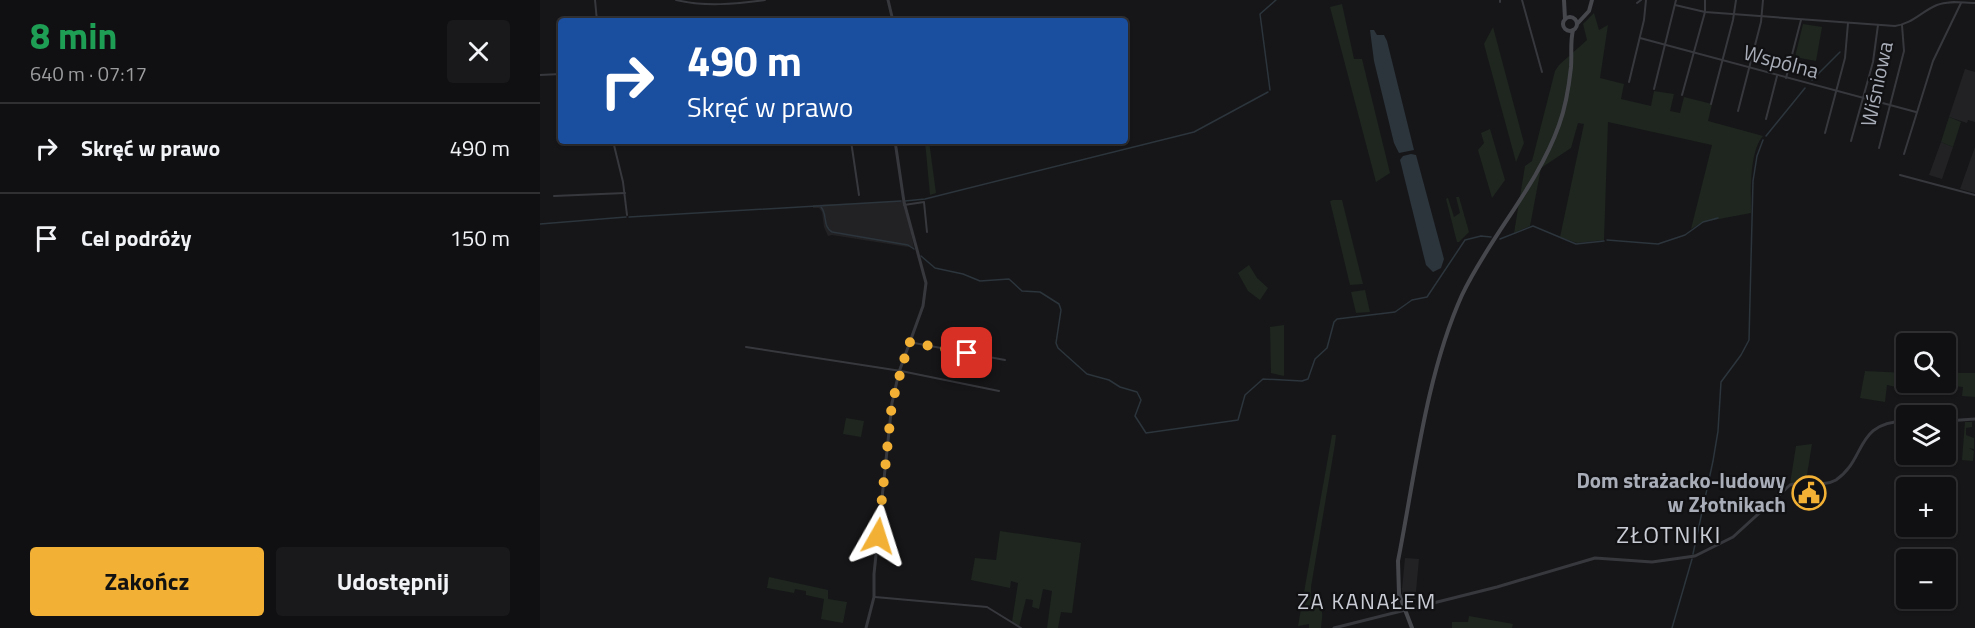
<!DOCTYPE html>
<html lang="pl">
<meta charset="utf-8">
<style>
body{margin:0;font-family:"Titillium Web",sans-serif;background:#19191b;color:#f1f3f6;height:100vh;display:flex;flex-direction:column;font-size:22px;white-space:nowrap}
*{box-sizing:border-box;margin:0}
p{font-size:20px;color:#9c9d9f}
.icon{flex:none;width:33px;height:33px;fill:none;stroke:currentColor;stroke-width:2;stroke-linecap:round;stroke-linejoin:round}
.map{position:relative;flex:1;overflow:hidden}
.details{display:flex;flex-direction:column;background:#101012;width:540px}
.details>*{flex:none}
.guide{position:absolute;left:18px;top:18px;width:570px;height:126px;border-radius:6px;box-shadow:0 2px 4px #0004,0 0 0 2px #303032;background:#1a4fa0;color:#fff;overflow:hidden}
.fabs{position:absolute;left:1356px;top:333px;display:grid;gap:12px}
.fabs a{display:grid;place-items:center;width:60px;height:60px;border-radius:6px;background:#101012;box-shadow:0 2px 4px #0004,0 0 0 2px #303032;font-size:30px}
.pin{position:absolute;display:grid;place-items:center;width:51px;height:51px;color:#fff;margin:-26px;border-radius:12px;box-shadow:0 3px 9px #0006}
.me{position:absolute;width:66px;margin:-33px;rotate:6deg;stroke-linejoin:round;filter:drop-shadow(0 0 4px #0008)}
.turn{display:flex;align-items:center;gap:21px;height:126px;padding:0 30px;font-size:27px}
.turn .icon{width:78px;height:78px;stroke-width:2.5}
.turn b{display:block;font-size:42px;line-height:51px}
.round{display:grid;place-items:center;flex:none;width:63px;height:63px;border-radius:6px;background:#19191b}
.overview{display:flex;align-items:center;justify-content:space-between;height:102px;padding:0 30px}
h1{font-size:36px;font-weight:700;line-height:45px;color:#1e9e55}
.action{display:flex;gap:12px;margin-top:auto;padding:12px 30px}
.action a{flex:1;height:69px;border-radius:6px;background:#f2b134;color:#111;font-size:24px;font-weight:700;line-height:69px;text-align:center}
.action a+a{background:#19191b;color:#f1f3f6}
ul{padding:0;list-style:none}
li{display:flex;align-items:center;gap:18px;height:90px;padding:0 30px;border-top:2px solid #303032}
li div{flex:1}
li b{display:block;font-size:22px}
li em{font-style:normal}
main{display:flex;flex:1;min-height:0}
.map>svg:first-child{display:block}
</style>
<main>
<section class="details">
<div class="overview"><div><h1>8 min</h1><p>640 m · 07:17</p></div><a class="round"><svg class="icon" aria-label="close" viewBox="0 0 24 24"><path d="M6 6l12 12M18 6L6 18"/></svg></a></div>
<ul>
<li><svg class="icon" aria-label="right" viewBox="0 0 24 24"><path d="M7 20v-9h11M14 6l5 5-5 5"/></svg><div><b>Skręć w prawo</b></div><em>490 m</em></li>
<li><svg class="icon" aria-label="arrive" viewBox="0 0 24 24"><path d="M6 21V4h12l-3 4 3 4H6"/></svg><div><b>Cel podróży</b></div><em>150 m</em></li>
</ul>
<div class="action"><a>Zakończ</a><a>Udostępnij</a></div>
</section>
<div class="map">
<svg width="1435" height="628" viewBox="0 0 1435 628">
<rect width="100%" height="100%" fill="#161618"/>
<g fill="#222225">
<path d="M 1425,69 L 1435,72 L 1435,122 L 1428,120 L 1427,123 L 1409,117 Z"/>
<path d="M 1401,142 L 1413,147 L 1402,179 L 1389,175 Z"/>
<path d="M 1435,147 L 1435,193 L 1420,189 Z"/>
<path d="M 365,201 L 374,248 L 292,235 L 288,236 L 284,227 L 282,212 L 279,208 L 273,208 L 273,205 Z"/>
<path d="M 865,558 L 879,559 L 875,602 L 867,603 L 863,599 L 862,589 Z"/>
</g>
<g fill="#1e261f">
<path d="M 802,4 L 814,59 L 822,59 L 850,173 L 836,182 L 790,7 Z"/>
<path d="M 1054,13 L 1059,30 L 1068,25 L 1060,78 L 1084,84 L 1081,99 L 1111,106 L 1114,91 L 1134,94 L 1130,111 L 1140,113 L 1144,97 L 1172,104 L 1168,121 L 1223,136 C 1209,152 1211,191 1211,213 L 1163,222 L 1151,229 L 1172,145 L 1068,122 L 1064,240 L 1037,243 L 1020,237 L 1044,124 L 1038,123 L 1031,148 L 1001,168 L 990,226 L 974,233 L 985,166 L 992,161 L 1015,71 L 1019,65 L 1047,40 L 1043,24 Z"/>
<path d="M 1263,24 L 1282,27 L 1276,61 L 1255,57 Z"/>
<path d="M 953,27 L 984,143 L 976,162 L 944,44 Z"/>
<path d="M 1409,117 L 1421,122 L 1413,147 L 1401,142 Z"/>
<path d="M 950,129 L 965,180 L 952,198 L 938,150 L 944,143 L 941,133 Z"/>
<path d="M 385,141 L 389,141 L 396,193 L 390,195 Z"/>
<path d="M 916,197 L 919,197 L 929,232 L 919,242 L 917,242 L 906,199 L 908,198 L 914,217 L 920,213 Z"/>
<path d="M 793,200 L 802,200 L 823,284 L 810,285 L 790,201 Z"/>
<path d="M 709,265 L 717,278 L 728,288 L 720,300 L 708,291 L 698,273 Z"/>
<path d="M 825,290 L 830,312 L 816,313 L 811,292 Z"/>
<path d="M 744,325 L 744,376 L 731,373 L 730,327 Z"/>
<path d="M 1325,371 L 1366,373 L 1366,382 L 1406,382 L 1406,373 L 1435,373 L 1435,397 L 1422,396 L 1423,387 L 1406,385 L 1405,393 L 1376,386 L 1375,391 L 1347,385 L 1345,402 L 1320,398 Z"/>
<path d="M 306,418 L 324,421 L 321,437 L 303,434 Z"/>
<path d="M 1425,422 L 1432,422 L 1432,427 L 1426,428 L 1426,435 L 1434,438 L 1434,449 L 1429,448 L 1434,451 L 1433,461 L 1422,460 Z"/>
<path d="M 792,435 L 796,435 L 795,444 L 771,587 L 771,602 C 786,608 782,614 781,628 L 769,628 L 769,624 L 758,626 Z"/>
<path d="M 1272,444 L 1266,481 L 1250,484 L 1256,446 Z"/>
<path d="M 460,531 L 541,543 L 532,613 L 521,612 L 518,628 L 507,628 L 512,591 L 503,589 L 499,609 L 492,607 L 493,600 L 486,599 L 479,627 L 472,622 L 478,583 L 471,581 L 470,588 L 431,580 L 435,558 L 456,560 Z"/>
<path d="M 229,577 L 288,590 L 288,599 L 307,602 L 303,623 L 281,619 L 284,599 L 266,595 L 266,591 L 255,589 L 254,593 L 227,588 Z"/>
<path d="M 929,616 L 973,624 L 972,628 L 912,628 L 912,622 L 928,622 Z"/>
</g>
<g fill="#2c353c">
<path d="M 830,30 L 834,30 L 837,35 L 844,35 L 847,41 L 874,150 L 859,153 L 854,143 L 834,61 Z"/>
<path d="M 871,154 L 876,155 L 904,259 L 901,268 L 893,272 L 886,265 L 860,160 L 863,156 Z"/>
</g>
<g fill="none" stroke-linecap="round" stroke-linejoin="round">
<g stroke="#2c353c" stroke-width="1.5">
<path d="M 1272,80 L 1300,52"/>
<path d="M 730,90 L 720,14 L 736,0"/>
<path d="M 1226,136 L 1265,88"/>
<path d="M 365,201 L 385,199 L 654,132 L 728,92"/>
<path d="M 281,207 C 288,215 282,226 292,232 L 368,245 L 374,249"/>
<path d="M 89,217 L 361,201"/>
<path d="M 0,224 L 86,217"/>
<path d="M 960,239 L 993,226 L 1036,244 L 1064,241"/>
<path d="M 1067,240 L 1118,244 L 1145,235 L 1163,222 L 1178,218"/>
<path d="M 381,256 L 395,268 L 423,274 L 440,281 L 469,279 L 482,291 L 500,292 L 519,304 L 521,310 L 516,343 L 518,348 L 547,374 L 569,380 L 580,387 L 597,392 L 601,400 L 595,416 L 606,433 L 698,420 L 705,395 L 723,379 L 762,381 L 768,379 L 775,359 L 787,348 L 794,322 L 797,319 L 855,312 L 872,300 L 887,297 L 925,240 L 941,236 L 951,237"/>
<path d="M 1153,554 L 1173,461 L 1178,431 L 1181,382 L 1201,355 L 1209,340 L 1213,181 L 1217,156 L 1223,140"/>
<path d="M 1132,628 L 1152,559"/>
</g>
<g stroke="#37383d" stroke-width="2">
<path d="M 55,0 L 57,21"/>
<path d="M 136,0 C 166,7 195,4 225,0"/>
<path d="M 960,0 L 960,2"/>
<path d="M 982,0 L 1002,72"/>
<path d="M 1097,3 L 1101,0"/>
<path d="M 1135,5 L 1165,12 L 1355,26 C 1372,24 1382,11 1397,5 C 1409,0 1423,3 1435,3"/>
<path d="M 1100,38 L 1376,112"/>
<path d="M 0,75 L 21,74"/>
<path d="M 1246,78 L 1261,20"/>
<path d="M 1089,82 L 1104,20 L 1106,0"/>
<path d="M 1114,89 L 1136,0"/>
<path d="M 1142,95 L 1165,12 L 1165,0"/>
<path d="M 1171,104 L 1193,20 L 1196,0"/>
<path d="M 1198,111 L 1221,22 L 1223,0"/>
<path d="M 1226,119 L 1237,76"/>
<path d="M 1285,133 L 1305,58 L 1308,23"/>
<path d="M 73,141 L 83,182 L 87,215"/>
<path d="M 311,141 L 319,195"/>
<path d="M 1311,141 L 1333,62 L 1338,25"/>
<path d="M 1339,148 L 1364,51 L 1362,25"/>
<path d="M 1364,154 L 1393,61 L 1421,3"/>
<path d="M 1360,175 L 1435,195"/>
<path d="M 14,196 L 85,193"/>
<path d="M 364,205 L 384,202 L 387,232"/>
<path d="M 369,342 L 465,360"/>
<path d="M 206,347 L 361,371 L 459,391"/>
<path d="M 335,597 L 447,607 L 481,628"/>
</g>
<g stroke="#37383d" stroke-width="3">
<path d="M 348,0 L 353,21"/>
<path d="M 1406,421 L 1435,419"/>
<path d="M 326,628 L 334,597 L 334,574 L 352,403 L 359,372 L 383,306 L 386,283 L 364,202 L 355,141"/>
<path d="M 794,628 L 957,587 L 1055,558 L 1112,562 L 1155,556 L 1193,537 L 1250,485 C 1265,480 1282,488 1296,480 C 1327,459 1314,422 1366,421"/>
</g>
<g stroke="#45474d" stroke-width="4">
<path d="M 1024,0 L 1025,19"/>
<circle cx="1030" cy="24" r="7"/>
<path d="M 1037,24 L 1049,11 L 1052,0"/>
<path d="M 872,628 L 859,594 L 858,561 C 875,475 886,375 922,295 C 950,236 997,187 1019,125 C 1026,106 1029,86 1031,67 C 1032,54 1030,42 1033,30"/>
</g>
</g>
<g fill="none" stroke-linecap="round" stroke-linejoin="round">
<path stroke="#f2b134" stroke-width="10" stroke-dasharray="0 18" d="M 338,536 L 352,403 L 369,342 L 427,353"/>
</g>
<defs>
<g id="civic-ring" transform="scale(1.725)"><circle r="9.5" fill="#111113" stroke="#f2b134" stroke-width="1.5"/><path d="M-.6-6.5H3V-4.5H.6V-3L4-1V1h2V6H-6V1h2V-1L-.6-3ZM-1.2 2.5V6h2.4V2.5Z" fill="#f2b134"/></g>
</defs>
<g fill-rule="evenodd">
<use href="#civic-ring" x="1269" y="493"/>
</g>
<g text-anchor="middle" stroke-width="4.5" stroke-linejoin="round" paint-order="stroke">
<g font-size="21" fill="#a8adb8" stroke="#111113">
<text transform="translate(1241 62) rotate(15)" y="7">Wspólna</text>
<text transform="translate(1337 84) rotate(-78)" y="7">Wiśniowa</text>
</g>
<g font-size="21" font-weight="bold" fill="#a8adb8" stroke="#111113" text-anchor="end">
<text x="1246" y="488">Dom strażacko-ludowy<tspan x="1246" dy="24">w Złotnikach</tspan></text>
</g>
<g font-size="22" letter-spacing="1.5" fill="#c9ccd4" stroke="#111113">
<text x="827" y="609">ZA KANAŁEM</text>
</g>
<g font-size="24" letter-spacing="1.5" fill="#c9ccd4" stroke="#111113">
<text x="1129" y="543">ZŁOTNIKI</text>
</g>
</g>
</svg>
<div class="fabs">
<a><svg class="icon" aria-label="search" viewBox="0 0 24 24"><circle cx="10" cy="10" r="6"/><path d="M15 15l6 6"/></svg></a>
<a><svg class="icon" aria-label="layers" viewBox="0 0 24 24"><path d="M12 4l9 5-9 5-9-5zM3 14l9 5 9-5"/></svg></a>
<a>+</a>
<a>−</a>
</div>
<div class="pin" style="left:427px;top:353px;background:#d93025"><svg class="icon" aria-label="arrive" viewBox="0 0 24 24"><path d="M6 21V4h12l-3 4 3 4H6"/></svg></div>
<svg class="me" style="left:338px;top:536px" viewBox="-20 -20 40 40"><path d="M0-17L14 15 0 8-14 15z" fill="#f2b134" stroke="#fff" stroke-width="4"/></svg>
<div class="guide">
<div class="turn"><svg class="icon" aria-label="right" viewBox="0 0 24 24"><path d="M7 20v-9h11M14 6l5 5-5 5"/></svg><div><b>490 m</b>Skręć w prawo</div></div>
</div>
</div>
</main>
